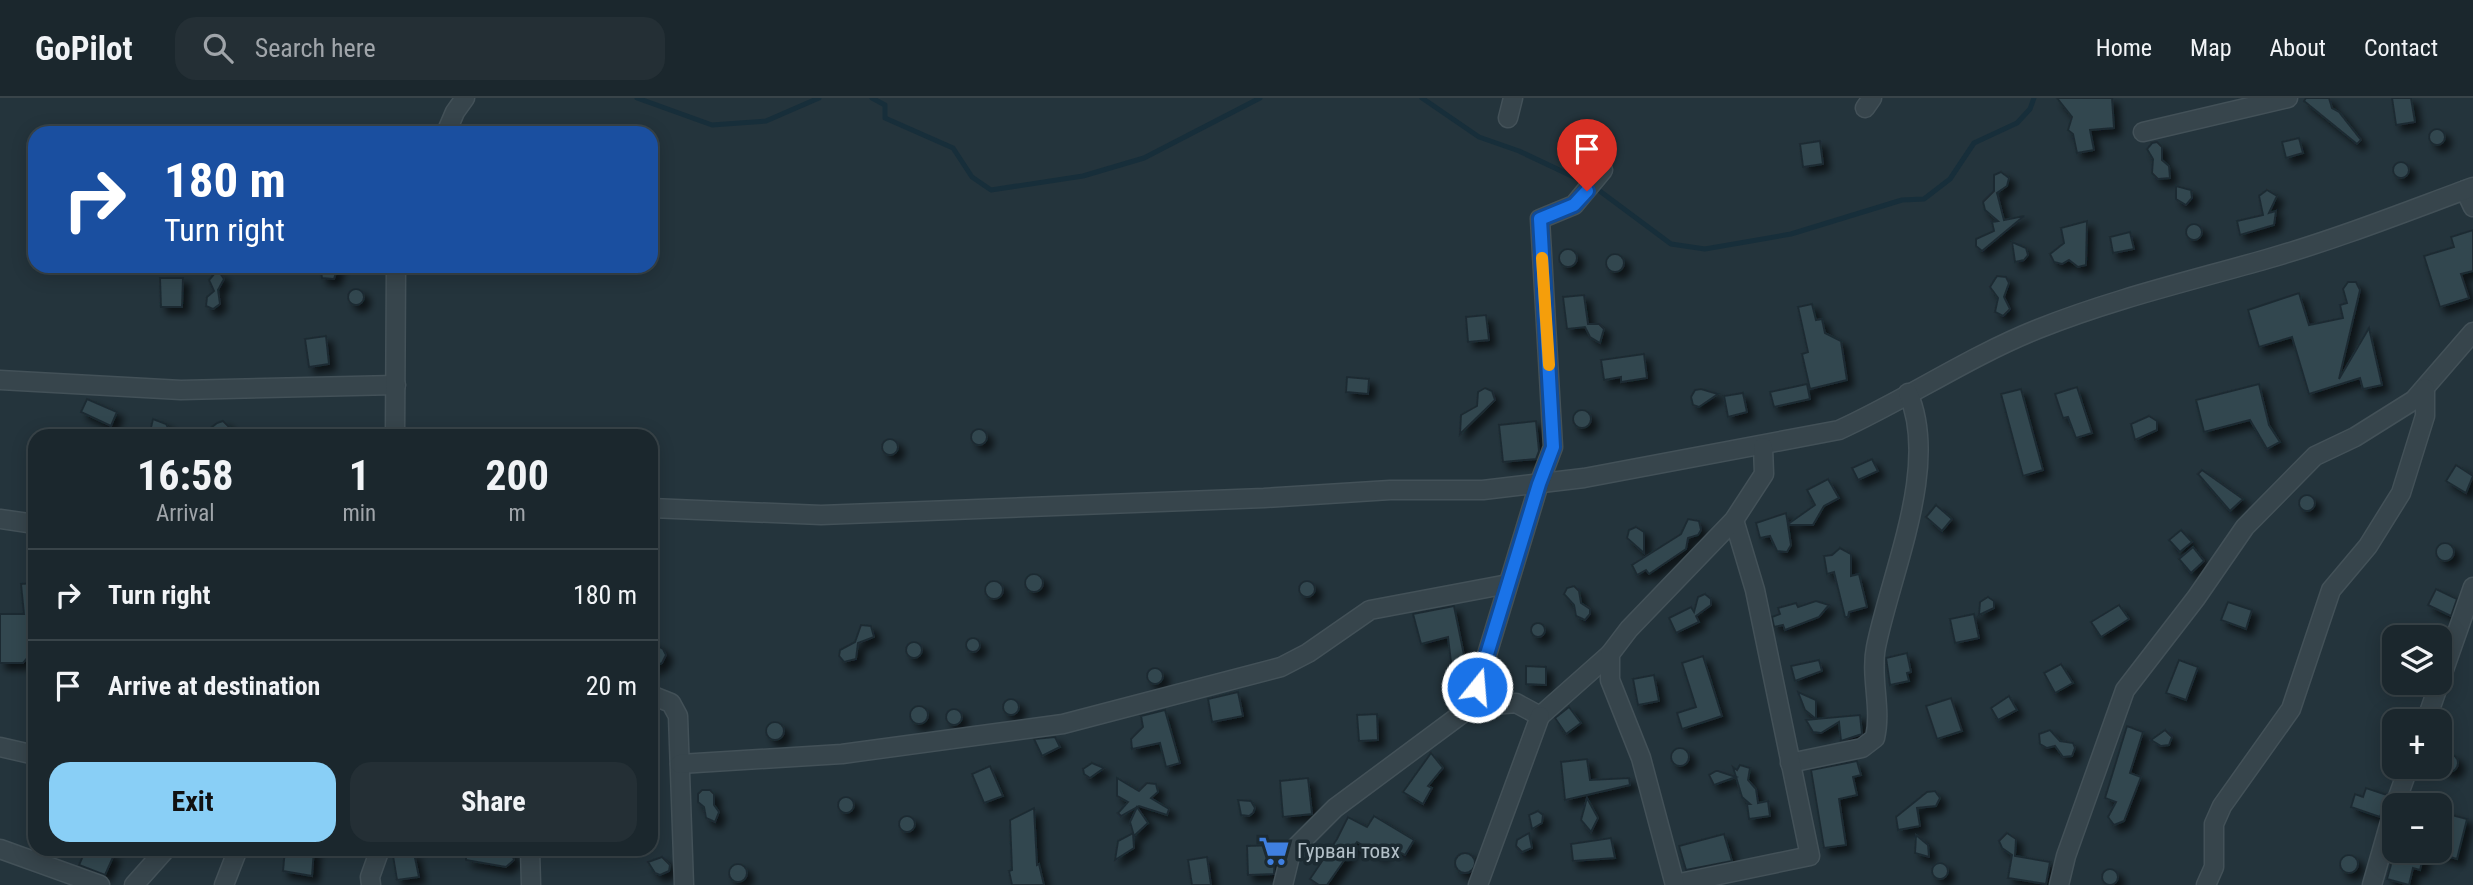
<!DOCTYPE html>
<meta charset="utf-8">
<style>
body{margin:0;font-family:"Roboto Condensed",sans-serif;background:#242f35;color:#f1f3f6;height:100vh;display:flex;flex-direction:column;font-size:26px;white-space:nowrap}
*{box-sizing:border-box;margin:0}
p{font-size:23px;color:#a0a5aa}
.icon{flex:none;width:38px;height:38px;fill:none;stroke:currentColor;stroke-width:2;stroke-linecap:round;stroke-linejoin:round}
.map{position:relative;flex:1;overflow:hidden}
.panel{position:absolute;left:28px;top:331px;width:630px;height:427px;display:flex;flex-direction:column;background:#1b272d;border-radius:21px;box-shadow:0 4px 18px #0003,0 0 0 2px #394449}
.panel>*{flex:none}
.banner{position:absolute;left:28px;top:28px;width:630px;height:147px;border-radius:21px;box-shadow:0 4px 18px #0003,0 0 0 2px #394449;background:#1a4fa0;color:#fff;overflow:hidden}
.controls{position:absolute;left:2382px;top:527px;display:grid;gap:14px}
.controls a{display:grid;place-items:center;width:70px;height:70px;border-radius:14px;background:#1b272d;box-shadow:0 4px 18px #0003,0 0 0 2px #394449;font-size:35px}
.pin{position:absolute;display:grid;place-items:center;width:60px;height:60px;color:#fff;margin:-72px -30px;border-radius:50% 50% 50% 0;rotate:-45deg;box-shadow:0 0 7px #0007}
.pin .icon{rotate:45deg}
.me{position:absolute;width:77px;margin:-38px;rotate:17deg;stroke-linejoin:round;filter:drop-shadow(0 0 5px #0008)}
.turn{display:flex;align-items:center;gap:24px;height:147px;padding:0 21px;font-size:32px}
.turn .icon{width:91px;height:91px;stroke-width:2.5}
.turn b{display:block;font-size:49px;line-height:60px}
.eta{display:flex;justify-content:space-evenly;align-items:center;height:119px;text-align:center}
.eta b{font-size:42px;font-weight:700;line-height:49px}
.cta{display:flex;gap:14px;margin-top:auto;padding:14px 21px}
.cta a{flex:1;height:80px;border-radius:21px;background:#89cff6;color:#111;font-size:28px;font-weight:700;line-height:80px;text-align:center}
.cta a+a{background:#242f35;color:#f1f3f6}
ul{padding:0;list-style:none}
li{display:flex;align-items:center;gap:21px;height:91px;padding:0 21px;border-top:2px solid #394449}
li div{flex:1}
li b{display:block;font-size:26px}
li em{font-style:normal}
header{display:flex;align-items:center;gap:42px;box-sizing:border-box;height:98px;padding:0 35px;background:#1b272d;border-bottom:2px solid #394449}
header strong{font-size:33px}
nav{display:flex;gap:38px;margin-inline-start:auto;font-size:24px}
.search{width:490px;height:63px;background:#242f35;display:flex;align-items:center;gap:18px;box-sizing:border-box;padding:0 24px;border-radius:21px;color:#a0a5aa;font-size:26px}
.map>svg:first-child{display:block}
</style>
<header>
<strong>GoPilot</strong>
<div class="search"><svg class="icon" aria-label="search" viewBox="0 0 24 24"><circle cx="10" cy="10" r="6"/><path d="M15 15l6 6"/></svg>Search here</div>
<nav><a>Home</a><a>Map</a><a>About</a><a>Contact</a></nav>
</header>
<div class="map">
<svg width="2473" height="787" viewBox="0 0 2473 787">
<defs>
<filter id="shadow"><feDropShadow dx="6" dy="6" stdDeviation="3.5" flood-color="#0009"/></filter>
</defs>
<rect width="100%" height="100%" fill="#24343c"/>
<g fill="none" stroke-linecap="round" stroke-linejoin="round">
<g stroke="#172e3a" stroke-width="5">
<path d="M 637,0 L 712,27 L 766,23 L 819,0"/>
<path d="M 872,0 L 885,7 L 885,20 L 953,50 L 972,79 L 991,92 L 1083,78 L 1144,60 L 1260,0"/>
<path d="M 1422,0 L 1479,39 L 1519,53 L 1593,88 L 1671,146 L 1705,151 L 1791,136 L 1902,102 L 1924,101 L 1950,81 L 1974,45 L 2017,25 L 2030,11 L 2034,0"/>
</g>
</g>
<g fill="#334750" stroke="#1e2c33" stroke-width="2" filter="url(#shadow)">
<path d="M 2057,0 L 2112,0 L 2114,30 L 2090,32 L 2094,52 L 2077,55 L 2073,36 L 2068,32 L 2072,19 Z"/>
<path d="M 2306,0 L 2329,0 L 2332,10 L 2339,14 L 2361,42 L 2357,46 L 2304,3 Z"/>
<path d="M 2392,0 L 2411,0 L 2415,24 L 2396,27 Z"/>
<circle cx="2437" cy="39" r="8"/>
<path d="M 2299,40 L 2303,55 L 2286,60 L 2282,44 Z"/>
<path d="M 1820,43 L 1823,66 L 1803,69 L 1800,46 Z"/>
<path d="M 2157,44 L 2162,49 L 2162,62 L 2169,68 L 2170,80 L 2158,81 L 2152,75 L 2153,61 L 2147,51 L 2152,45 Z"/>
<circle cx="2401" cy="72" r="8"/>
<path d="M 2001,74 L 2009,80 L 2007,88 L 1997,95 L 2004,122 L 2024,118 L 1982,153 L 1976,148 L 1976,141 L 1994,133 L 1992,124 L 1998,123 L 1985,112 L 1983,104 L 1994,93 L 1994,77 Z"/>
<path d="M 2176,88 L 2191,92 L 2192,100 L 2186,107 L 2176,101 Z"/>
<path d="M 2267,92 L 2277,98 L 2269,115 L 2276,113 L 2274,127 L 2240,137 L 2237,123 L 2263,117 L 2259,98 Z"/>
<path d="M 2087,123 L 2086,167 L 2078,169 L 2069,162 L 2062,166 L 2054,164 L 2050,156 L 2064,145 L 2061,130 Z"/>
<circle cx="2194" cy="134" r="8"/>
<path d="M 2473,132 L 2473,173 L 2461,176 L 2469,200 L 2440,209 L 2424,158 L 2454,149 L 2451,139 Z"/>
<path d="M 2130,134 L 2134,151 L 2113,155 L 2110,139 Z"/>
<path d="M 2012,144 L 2026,150 L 2028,157 L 2024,162 L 2015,164 Z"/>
<circle cx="1568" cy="160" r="9"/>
<circle cx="1615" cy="165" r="9"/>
<path d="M 320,168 L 338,168 L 334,181 L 322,180 Z"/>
<path d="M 215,175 L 220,175 L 224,181 L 218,192 L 220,206 L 213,211 L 206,208 L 207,199 L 214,193 L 209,182 Z"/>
<path d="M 1997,178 L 2006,179 L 2009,185 L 2004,199 L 2010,211 L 2003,218 L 1995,214 L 1998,200 L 1990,189 Z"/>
<path d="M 160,180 L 183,180 L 182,209 L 161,209 Z"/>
<path d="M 2348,184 L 2356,184 L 2360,192 L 2339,281 L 2369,230 L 2382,287 L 2363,291 L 2360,280 L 2309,296 L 2292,239 L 2259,249 L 2248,212 L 2299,195 L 2309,227 L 2343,220 L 2340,207 L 2347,205 L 2343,191 Z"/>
<circle cx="356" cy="199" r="8"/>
<path d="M 1584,197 L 1588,226 L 1599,226 L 1604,231 L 1600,245 L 1590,239 L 1585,229 L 1567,231 L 1563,199 Z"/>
<path d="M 1812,206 L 1816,222 L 1822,221 L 1825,235 L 1841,243 L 1847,282 L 1810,291 L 1802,256 L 1808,254 L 1798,209 Z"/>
<path d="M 1486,217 L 1489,242 L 1468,244 L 1466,219 Z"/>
<path d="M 326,238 L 329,266 L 309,269 L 305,241 Z"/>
<path d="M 1644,256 L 1647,280 L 1621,284 L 1621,279 L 1604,282 L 1601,262 Z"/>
<path d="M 1347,279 L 1369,281 L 1368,296 L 1346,294 Z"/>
<path d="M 1807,286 L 1810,301 L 1774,309 L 1770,294 Z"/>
<path d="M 2259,286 L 2269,327 L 2280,344 L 2267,351 L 2250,322 L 2204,334 L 2196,302 Z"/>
<path d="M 2077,289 L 2092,335 L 2076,340 L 2068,319 L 2063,320 L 2055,296 Z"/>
<path d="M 1485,290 L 1492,293 L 1495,302 L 1460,336 L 1461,317 L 1477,308 L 1478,294 Z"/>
<path d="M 1701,291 L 1718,296 L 1699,309 L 1693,307 L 1691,299 L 1695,292 Z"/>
<path d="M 2021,291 L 2043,372 L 2023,378 L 2001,296 Z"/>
<path d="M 1743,295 L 1747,314 L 1728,319 L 1724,298 Z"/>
<path d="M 87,301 L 117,314 L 111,328 L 81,314 Z"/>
<circle cx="1582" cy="321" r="9"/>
<path d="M 2149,318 L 2157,323 L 2157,332 L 2135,342 L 2131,326 Z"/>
<path d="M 153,321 L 166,326 L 173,338 L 149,338 Z"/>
<path d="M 223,323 L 238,338 L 201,338 L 217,325 Z"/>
<path d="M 1536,323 L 1539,353 L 1536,361 L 1503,364 L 1499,327 Z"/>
<circle cx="979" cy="339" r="8"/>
<circle cx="890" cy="349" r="8"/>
<path d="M 1872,361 L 1878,373 L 1858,382 L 1852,370 Z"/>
<path d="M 2456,367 L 2473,378 L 2466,395 L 2446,383 Z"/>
<path d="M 2202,372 L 2243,401 L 2230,413 L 2198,376 Z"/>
<path d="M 1828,381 L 1839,400 L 1824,408 L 1813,427 L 1788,427 L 1791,447 L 1787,454 L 1777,453 L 1770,438 L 1760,440 L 1756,425 L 1786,415 L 1788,426 L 1815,407 L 1807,392 Z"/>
<circle cx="2307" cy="405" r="8"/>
<path d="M 1936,407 L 1952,421 L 1942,433 L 1926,419 Z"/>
<path d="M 1688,421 L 1699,423 L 1701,432 L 1698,437 L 1688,440 L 1686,451 L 1649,476 L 1646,472 L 1637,477 L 1632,467 L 1681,436 Z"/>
<path d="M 1636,429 L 1644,434 L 1644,455 L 1627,440 L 1629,432 Z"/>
<path d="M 2181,432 L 2192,444 L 2180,454 L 2169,442 Z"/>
<circle cx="2445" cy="454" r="9"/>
<path d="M 2193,449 L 2204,463 L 2191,475 L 2179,461 Z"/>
<path d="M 1840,450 L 1851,456 L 1851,478 L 1859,476 L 1867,509 L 1849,514 L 1848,519 L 1845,519 L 1834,474 L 1827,476 L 1824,458 L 1832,457 Z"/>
<circle cx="1034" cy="485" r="9"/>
<circle cx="1307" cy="491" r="8"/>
<circle cx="994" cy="492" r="9"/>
<path d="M 35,485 L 35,551 L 23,565 L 0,565 L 0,516 L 24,516 L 21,486 Z"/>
<path d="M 1574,488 L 1579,493 L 1581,505 L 1590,511 L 1590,516 L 1585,522 L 1576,518 L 1574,507 L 1564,496 L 1567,490 Z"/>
<path d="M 2436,491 L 2457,501 L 2451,518 L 2428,507 Z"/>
<path d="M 1705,496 L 1711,501 L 1711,507 L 1696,518 L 1699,524 L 1676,535 L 1669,520 L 1691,509 L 1694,514 L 1698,499 Z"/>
<path d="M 1988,499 L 1994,503 L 1994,510 L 1979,517 L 1980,504 Z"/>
<path d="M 1816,503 L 1829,507 L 1819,519 L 1785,532 L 1783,527 L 1774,529 L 1772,519 L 1780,516 L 1778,510 L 1796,505 L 1798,509 Z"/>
<path d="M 2228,504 L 2252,512 L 2246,531 L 2221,522 Z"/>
<path d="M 2119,507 L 2129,521 L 2101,539 L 2091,524 Z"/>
<path d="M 1454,508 L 1465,562 L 1451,564 L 1448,539 L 1421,546 L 1413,516 Z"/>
<path d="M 1974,516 L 1979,540 L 1955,545 L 1950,521 Z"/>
<circle cx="1538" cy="532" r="7"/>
<path d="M 861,527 L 871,528 L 874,539 L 858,545 L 856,561 L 844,564 L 839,558 L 840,552 L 855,544 Z"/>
<circle cx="973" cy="547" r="7"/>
<path d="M 651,544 L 663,551 L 666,557 L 662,565 L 651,571 Z"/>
<circle cx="914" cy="552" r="8"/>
<path d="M 1907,555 L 1911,574 L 1907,575 L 1909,583 L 1890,587 L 1886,560 Z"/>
<path d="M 1703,558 L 1722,618 L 1682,631 L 1677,615 L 1696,609 L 1682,565 Z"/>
<path d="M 1819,562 L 1822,573 L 1795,583 L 1791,568 Z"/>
<path d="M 2179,562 L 2198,569 L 2186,602 L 2166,595 Z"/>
<path d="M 2061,566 L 2073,585 L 2055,595 L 2044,575 Z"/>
<path d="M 1526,568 L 1546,569 L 1546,587 L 1526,586 Z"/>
<circle cx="1155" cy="578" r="8"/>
<path d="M 1654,577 L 1659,603 L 1638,607 L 1633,581 Z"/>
<path d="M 1238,594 L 1243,618 L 1212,624 L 1208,601 Z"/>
<path d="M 1798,594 L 1816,602 L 1816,621 L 1860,617 L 1862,636 L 1841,643 L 1839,624 L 1821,635 L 1813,634 L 1806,622 L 1816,621 L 1805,612 Z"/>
<path d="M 2009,598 L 2017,612 L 1998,622 L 1991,610 Z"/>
<path d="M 1951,600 L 1962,633 L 1937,641 L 1926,608 Z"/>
<circle cx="1011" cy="609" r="8"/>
<circle cx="919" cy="617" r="9"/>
<path d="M 1569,609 L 1581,625 L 1566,636 L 1555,620 Z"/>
<circle cx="954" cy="619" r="8"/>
<path d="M 1165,612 L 1180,665 L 1166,669 L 1160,645 L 1132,651 L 1131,641 L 1143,629 L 1141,618 Z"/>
<path d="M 1377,616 L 1378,642 L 1359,643 L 1357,617 Z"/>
<circle cx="775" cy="633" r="9"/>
<path d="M 2127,628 L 2143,634 L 2130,675 L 2141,679 L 2124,723 L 2114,727 L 2108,719 L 2116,704 L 2105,700 Z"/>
<path d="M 2050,632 L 2060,643 L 2073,645 L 2075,650 L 2072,658 L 2063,659 L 2055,648 L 2047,650 L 2040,646 L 2039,636 Z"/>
<path d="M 2165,632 L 2172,639 L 2169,647 L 2161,648 L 2151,642 Z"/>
<path d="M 1055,639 L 1060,649 L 1042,658 L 1034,641 Z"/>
<circle cx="1680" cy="659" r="9"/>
<path d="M 1431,655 L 1443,670 L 1428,688 L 1432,690 L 1423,706 L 1403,694 Z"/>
<circle cx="2449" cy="665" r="9"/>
<path d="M 1587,661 L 1590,682 L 1629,680 L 1630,687 L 1565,702 L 1561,664 Z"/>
<path d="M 1857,663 L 1861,677 L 1853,679 L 1857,697 L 1839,701 L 1846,747 L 1824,750 L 1811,672 Z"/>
<path d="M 1092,665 L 1104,670 L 1090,680 L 1084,676 L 1083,671 Z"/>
<path d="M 1740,667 L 1750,670 L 1748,682 L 1756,691 L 1758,705 L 1768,703 L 1770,718 L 1749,721 L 1747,706 L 1750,706 L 1742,699 L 1733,669 L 1737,672 Z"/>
<path d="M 990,668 L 1003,698 L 984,705 L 972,676 Z"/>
<path d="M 1716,673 L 1718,673 L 1736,679 L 1714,687 L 1709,677 Z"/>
<path d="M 1117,680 L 1139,693 L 1147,685 L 1156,686 L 1158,694 L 1151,700 L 1169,711 L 1167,717 L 1139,708 L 1121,718 L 1118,715 L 1128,704 L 1117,698 Z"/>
<path d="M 1308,680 L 1312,716 L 1283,719 L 1280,683 Z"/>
<path d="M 2366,690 L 2387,697 L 2380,719 L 2351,709 L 2355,696 L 2363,699 Z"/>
<path d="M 702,692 L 710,692 L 714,696 L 714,707 L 719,714 L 715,724 L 706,720 L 704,709 L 698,704 L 698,696 Z"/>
<path d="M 1935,693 L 1940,700 L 1936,708 L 1917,710 L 1920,728 L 1898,732 L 1896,719 L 1927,694 Z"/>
<circle cx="846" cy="707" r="8"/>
<path d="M 1587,700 L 1598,720 L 1591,734 L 1581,722 Z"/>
<path d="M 1238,702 L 1251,703 L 1255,710 L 1253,715 L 1249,718 L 1241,717 Z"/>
<path d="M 1137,709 L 1148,725 L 1134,738 L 1130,724 Z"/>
<path d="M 1034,710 L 1037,767 L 1039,766 L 1044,787 L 1012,787 L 1009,773 L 1012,772 L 1010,722 Z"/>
<path d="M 1538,713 L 1543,717 L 1542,725 L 1532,731 L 1529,717 Z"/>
<path d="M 2444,715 L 2467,721 L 2457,761 L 2440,756 L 2440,734 Z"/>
<path d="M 1374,718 L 1414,742 L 1405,757 L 1387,747 L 1381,758 L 1357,744 L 1327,787 L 1319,787 L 1310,781 L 1337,741 L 1348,719 L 1367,729 Z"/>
<circle cx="907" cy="726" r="8"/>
<path d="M 1133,735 L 1134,750 L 1115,762 L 1118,743 Z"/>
<path d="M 1529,735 L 1532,750 L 1522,754 L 1516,748 L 1517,742 Z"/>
<path d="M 2007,735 L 2016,741 L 2015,758 L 2050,764 L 2046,786 L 2008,780 L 2012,757 L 2002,750 L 1999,743 Z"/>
<path d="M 1724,736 L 1732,763 L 1686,772 L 1679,748 Z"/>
<path d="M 1916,737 L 1928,747 L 1929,759 L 1915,755 Z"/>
<path d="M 1611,740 L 1615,760 L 1573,763 L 1571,746 Z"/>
<path d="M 1275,747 L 1274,776 L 1248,777 L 1247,748 Z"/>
<path d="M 86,751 L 99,751 L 114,757 L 105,777 L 79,767 Z"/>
<path d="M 285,751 L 314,751 L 312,778 L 283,773 Z"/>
<path d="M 2395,752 L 2425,752 L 2420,772 L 2413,770 L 2409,787 L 2387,781 Z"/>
<path d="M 507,753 L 512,755 L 514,762 L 506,769 L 466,762 L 466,759 Z"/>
<path d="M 414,755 L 419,779 L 397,782 L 393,758 Z"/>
<circle cx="1465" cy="765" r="10"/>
<circle cx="2349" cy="766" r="9"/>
<path d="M 662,759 L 670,767 L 669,773 L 660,777 L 655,775 L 648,764 Z"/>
<path d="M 1207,759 L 1211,787 L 1192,787 L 1188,762 Z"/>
<circle cx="1940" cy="773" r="8"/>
<circle cx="738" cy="775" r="9"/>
<circle cx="2110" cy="779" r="8"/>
</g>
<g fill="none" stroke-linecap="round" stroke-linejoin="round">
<g stroke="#435158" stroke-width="21">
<g id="street">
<path d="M 1865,10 L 1872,0"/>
<path d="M 1508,20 L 1513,0"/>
<path d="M 2143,34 L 2288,0"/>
<path d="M 446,35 L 455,14 L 465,0"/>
<path d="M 2465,92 L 2473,109"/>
<path d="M 0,282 L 181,292 L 396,287"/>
<path d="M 395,338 L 396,168"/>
<path d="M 651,410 L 821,417 L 1264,400 L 1390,392 L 1483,392 L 1584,380 L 1839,332 C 1907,301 1968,259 2038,231 C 2113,201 2190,183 2267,161 C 2337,141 2405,114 2473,89"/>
<path d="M 0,421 L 35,426"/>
<path d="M 651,597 L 671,605 L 678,618 L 684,787"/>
<path d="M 1471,609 L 1516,605 L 1540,618 L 1610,556"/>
<path d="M 2426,623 L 2473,489"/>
<path d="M 0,649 L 35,657"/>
<path d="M 1790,665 L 1862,650 L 1875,640 C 1882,610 1870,579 1876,549 C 1891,474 1940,368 1908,295"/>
<path d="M 680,666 L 842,656 L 1063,626 L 1281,569 L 1308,555 L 1370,512 L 1508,486"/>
<path d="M 2395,707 L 2409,668"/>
<path d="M 0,751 L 100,787"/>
<path d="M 530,751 L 531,787"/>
<path d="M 1675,786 L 1810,758 L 1755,492 L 1734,422"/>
<path d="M 134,787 L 166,751"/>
<path d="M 224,787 L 238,751"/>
<path d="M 371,787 L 370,779 L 380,751"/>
<path d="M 1283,787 L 1291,754 L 1335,710 L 1471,609 L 1539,386 L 1553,349 L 1540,121 L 1574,107 L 1603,72"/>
<path d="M 1478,787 L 1540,618"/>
<path d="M 1675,787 L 1641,660 L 1610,582 L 1610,556 L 1629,531 L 1734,422 L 1764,376 L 1763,349"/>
<path d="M 2059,787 L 2066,758 L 2125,592 L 2196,500 L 2245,429 L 2315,358 L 2355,339 L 2414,302 L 2473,234"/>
<path d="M 2206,787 L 2214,769 L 2214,726 L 2222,708 L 2291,611 L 2331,492 L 2368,448 L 2401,395 L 2425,318 L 2425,290"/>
<path d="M 2372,787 L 2394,710"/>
</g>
</g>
<use href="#street" stroke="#37454c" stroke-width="18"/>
</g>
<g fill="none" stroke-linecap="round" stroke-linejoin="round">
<g stroke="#114b97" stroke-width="18">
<path id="route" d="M 1477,589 L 1539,386 L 1553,349 L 1540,121 L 1574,107 L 1587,93"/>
</g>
<use href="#route" stroke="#1a73e8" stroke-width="12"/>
<path stroke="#f59e0b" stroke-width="12" d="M 1542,160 L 1549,267"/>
</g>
<defs>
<g id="supermarket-bare" transform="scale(2.415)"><path d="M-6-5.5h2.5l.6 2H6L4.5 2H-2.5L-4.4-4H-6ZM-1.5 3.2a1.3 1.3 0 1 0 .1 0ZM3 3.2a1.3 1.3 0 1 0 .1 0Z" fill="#3f7fe0" stroke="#1c2a31" stroke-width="2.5" paint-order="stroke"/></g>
</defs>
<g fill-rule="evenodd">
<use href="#supermarket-bare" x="1274" y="753"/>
</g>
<g text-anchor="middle" stroke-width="7" stroke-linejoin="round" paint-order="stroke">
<g font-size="21" fill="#b3c0c8" stroke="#1c2a31" text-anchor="start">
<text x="1297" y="760">Гурван товх</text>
</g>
</g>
</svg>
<div class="controls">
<a><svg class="icon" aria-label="layers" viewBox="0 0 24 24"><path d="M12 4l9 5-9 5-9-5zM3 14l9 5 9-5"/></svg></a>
<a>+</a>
<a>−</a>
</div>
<div class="pin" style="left:1587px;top:93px;background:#d93025"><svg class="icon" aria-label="arrive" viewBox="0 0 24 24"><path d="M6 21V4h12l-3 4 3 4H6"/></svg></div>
<svg class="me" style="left:1477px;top:589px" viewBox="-20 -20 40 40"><circle r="17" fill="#1a73e8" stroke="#fff" stroke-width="3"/><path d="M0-11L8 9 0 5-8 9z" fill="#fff"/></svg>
<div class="banner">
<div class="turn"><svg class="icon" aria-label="right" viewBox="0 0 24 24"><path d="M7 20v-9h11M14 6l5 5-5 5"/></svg><div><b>180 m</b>Turn right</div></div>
</div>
<section class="panel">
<div class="eta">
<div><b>16:58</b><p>Arrival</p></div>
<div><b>1</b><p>min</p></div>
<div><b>200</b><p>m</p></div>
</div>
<ul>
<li><svg class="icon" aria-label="right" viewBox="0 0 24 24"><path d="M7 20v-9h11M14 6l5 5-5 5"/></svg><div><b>Turn right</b></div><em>180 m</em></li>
<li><svg class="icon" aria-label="arrive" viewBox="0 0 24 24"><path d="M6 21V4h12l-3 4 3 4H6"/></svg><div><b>Arrive at destination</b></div><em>20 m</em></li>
</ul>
<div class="cta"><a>Exit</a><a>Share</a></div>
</section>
</div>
